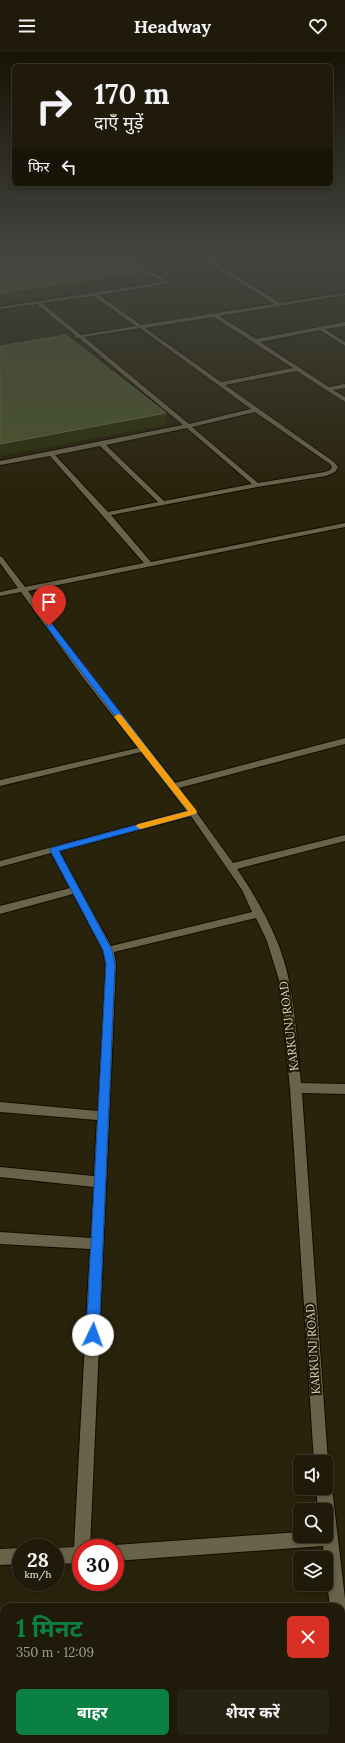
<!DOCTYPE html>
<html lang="hi">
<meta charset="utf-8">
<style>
body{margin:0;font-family:Lora,"Noto Sans Devanagari",serif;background:#272312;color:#f1f3f6;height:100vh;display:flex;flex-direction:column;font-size:15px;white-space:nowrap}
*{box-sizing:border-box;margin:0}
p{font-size:13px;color:#a1a19c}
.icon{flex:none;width:22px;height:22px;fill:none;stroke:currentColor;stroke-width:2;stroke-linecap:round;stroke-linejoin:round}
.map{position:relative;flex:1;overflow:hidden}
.sheet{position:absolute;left:0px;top:1551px;width:345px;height:140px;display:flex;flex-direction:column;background:#1f1a09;border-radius:12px 12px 0 0;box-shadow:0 2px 6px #0003,0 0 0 1px #3c382a}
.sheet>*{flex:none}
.guide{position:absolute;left:12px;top:12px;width:321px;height:122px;border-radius:6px;box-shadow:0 2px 6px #0003,0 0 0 1px #3c382a;background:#1f1a09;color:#f1f3f6;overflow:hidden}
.fabs{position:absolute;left:293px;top:1403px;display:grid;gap:8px}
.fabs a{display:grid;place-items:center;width:40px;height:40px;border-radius:6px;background:#1f1a09;box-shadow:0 2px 6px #0003,0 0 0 1px #3c382a;font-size:20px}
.speed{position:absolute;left:12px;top:1487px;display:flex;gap:8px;font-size:20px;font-weight:700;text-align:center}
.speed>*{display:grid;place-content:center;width:52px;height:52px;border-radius:50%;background:#1f1a09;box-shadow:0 2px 6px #0003,0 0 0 1px #3c382a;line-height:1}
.speed small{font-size:10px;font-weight:400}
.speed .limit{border:6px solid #d22;background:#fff;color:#111}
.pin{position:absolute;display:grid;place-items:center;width:34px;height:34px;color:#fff;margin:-41px -17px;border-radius:50% 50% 50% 0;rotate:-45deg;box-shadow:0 0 4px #0007}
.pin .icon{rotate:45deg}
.me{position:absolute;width:44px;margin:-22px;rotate:3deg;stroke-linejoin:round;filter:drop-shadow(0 0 3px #0008)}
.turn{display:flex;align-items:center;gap:14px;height:84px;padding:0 16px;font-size:18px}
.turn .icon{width:52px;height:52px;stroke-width:2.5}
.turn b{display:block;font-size:28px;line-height:34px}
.then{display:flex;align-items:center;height:38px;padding:0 16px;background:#0003;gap:8px;font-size:15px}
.round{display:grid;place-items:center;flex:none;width:42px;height:42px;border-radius:6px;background:#272312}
.head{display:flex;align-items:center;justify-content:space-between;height:68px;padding:0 16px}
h1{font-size:24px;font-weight:700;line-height:30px;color:#0b8043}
.action{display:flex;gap:8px;margin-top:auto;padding:8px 16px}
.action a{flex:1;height:46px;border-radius:6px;background:#0b8043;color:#fff;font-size:16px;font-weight:700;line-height:46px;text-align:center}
.action a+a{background:#272312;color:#f1f3f6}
header{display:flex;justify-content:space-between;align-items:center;height:52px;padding:0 16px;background:#1f1a09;font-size:18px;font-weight:700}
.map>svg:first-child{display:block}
</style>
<header><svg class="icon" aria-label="menu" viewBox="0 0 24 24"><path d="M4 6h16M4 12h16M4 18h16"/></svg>Headway<svg class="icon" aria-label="heart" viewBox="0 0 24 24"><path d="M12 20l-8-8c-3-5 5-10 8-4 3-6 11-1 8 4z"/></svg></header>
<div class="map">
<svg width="345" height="1691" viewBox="0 0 345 1691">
<rect width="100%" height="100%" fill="#29230c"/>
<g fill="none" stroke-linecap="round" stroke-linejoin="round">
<g stroke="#110c00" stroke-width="2">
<g id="minor">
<path d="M 118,203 L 123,203 L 171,231 L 99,243 L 141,273 L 274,252 L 198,203 L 203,203 L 280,251 L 345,241 L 345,243 L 219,264 L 256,287 L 345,270 L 345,274 L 325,277 L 345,290 L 345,294 L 320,278 L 260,290 L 329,335 L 345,332 L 345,336 L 333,338 L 345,345 L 345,350 L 297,319 L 225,333 L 334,410 L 338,415 L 335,420 L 326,424 L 257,435 L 111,463 L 151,510 L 345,471 L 345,475 L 28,539 L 87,619 L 175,731 L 345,686 L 345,692 L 179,736 L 233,811 L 345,783 L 345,789 L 237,817 C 259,849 282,890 289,929 C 296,962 297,997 301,1031 L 345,1032 L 345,1042 L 302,1041 L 328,1410 L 326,1415 L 326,1410 L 314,1410 L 290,1036 L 279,928 L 267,889 L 256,866 L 114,900 L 116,912 L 90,1496 L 81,1496 L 81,1511 L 55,1512 L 55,1496 L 74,1495 L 90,1197 L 0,1192 L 0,1180 L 91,1186 L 94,1135 L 0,1125 L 0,1115 L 94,1124 L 97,1068 L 0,1060 L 0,1050 L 98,1059 L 106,912 L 103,898 L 73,842 L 0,862 L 0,854 L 70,836 L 51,801 L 0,815 L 0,809 L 187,759 L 141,700 L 0,734 L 0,728 L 138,696 L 81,623 L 21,540 L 0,544 L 0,540 L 18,536 L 0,511 L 0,504 L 2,505 L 25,535 L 144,511 L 50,404 L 0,413 L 0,409 L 183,373 L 79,286 L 75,286 L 76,284 L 37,252 L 0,257 L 0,255 L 164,230 ZM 94,244 L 136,274 L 81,283 L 42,251 ZM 214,265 L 293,316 L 221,330 L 145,276 ZM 140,276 L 251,357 L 189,372 L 84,285 ZM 255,360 L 330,412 L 332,415 L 330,418 L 325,420 L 258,431 L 192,375 ZM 187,376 L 252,432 L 164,449 L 106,393 ZM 100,394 L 158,450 L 108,460 L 55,403 ZM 191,764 L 242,838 L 252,860 L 111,894 L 59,799 Z"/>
<path d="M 326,1429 L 329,1431 L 332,1436 L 345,1547 L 345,1558 L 341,1562 L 341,1555 L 330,1555 L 326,1522 L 326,1506 L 324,1506 L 323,1494 L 115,1509 L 115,1496 L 109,1496 L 115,1493 L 300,1480 L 300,1484 L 326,1484 L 326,1458 L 318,1458 L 316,1436 L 326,1436 Z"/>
<path d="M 21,1496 L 21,1512 L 0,1513 L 0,1497 Z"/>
<path d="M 341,1568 L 345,1569 L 345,1613 L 341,1612 Z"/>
</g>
</g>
<g stroke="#110c00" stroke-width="2">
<path id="major" d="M 25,203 L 36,203 L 0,209 L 0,207 Z"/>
</g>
<use href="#minor" fill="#6a634a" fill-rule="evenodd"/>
<use href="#major" fill="#c08b4b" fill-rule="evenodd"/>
</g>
<g fill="#2b310d">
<path d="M 146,219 L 146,227 L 0,250 L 0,241 Z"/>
<path d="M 166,361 L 166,373 L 0,404 L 0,392 Z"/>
</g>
<g fill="#4b552d" stroke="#616946">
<path d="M 51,203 L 117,203 L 146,219 L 0,241 L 0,209 Z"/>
<path d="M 66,283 L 166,361 L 0,392 L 0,294 Z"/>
</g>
<linearGradient id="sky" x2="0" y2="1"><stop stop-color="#171307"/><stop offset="0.46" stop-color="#434540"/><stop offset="1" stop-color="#434540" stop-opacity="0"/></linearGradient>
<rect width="345" height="440" fill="url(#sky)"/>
<path fill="#1a73e8" stroke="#114b97" d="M 47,572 L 52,572 L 197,760 L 196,762 L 59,799 L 112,898 L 115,912 L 99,1283 L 97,1287 L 93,1289 L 88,1287 L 86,1283 L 106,912 L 103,898 L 50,798 L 51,796 L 188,759 L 47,575 Z"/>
<path fill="#f59e0b" d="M 118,662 L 121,663 L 196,758 L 197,760 L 196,762 L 141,777 L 138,776 L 136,774 L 138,772 L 188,759 L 115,666 L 114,665 Z"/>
<g text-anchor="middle" stroke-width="4" stroke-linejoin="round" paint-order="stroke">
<g font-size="12" fill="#dbd7ca" stroke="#1f1904">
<text transform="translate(289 974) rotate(-97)" y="4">KARKUNJ ROAD</text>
<text transform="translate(313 1297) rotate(-94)" y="4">KARKUNJ ROAD</text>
</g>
</g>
</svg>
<div class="fabs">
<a><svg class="icon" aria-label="sound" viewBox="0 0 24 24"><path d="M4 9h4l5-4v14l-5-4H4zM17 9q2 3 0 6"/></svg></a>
<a><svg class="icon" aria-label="search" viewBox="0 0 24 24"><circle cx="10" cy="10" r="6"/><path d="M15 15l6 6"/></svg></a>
<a><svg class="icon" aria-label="layers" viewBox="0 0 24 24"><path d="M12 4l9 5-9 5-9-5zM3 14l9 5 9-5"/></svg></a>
</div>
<div class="speed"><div>28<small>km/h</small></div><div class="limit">30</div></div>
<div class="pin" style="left:49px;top:574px;background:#d93025"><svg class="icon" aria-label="arrive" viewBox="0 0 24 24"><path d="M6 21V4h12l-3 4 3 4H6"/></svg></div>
<svg class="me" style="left:93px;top:1283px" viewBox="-20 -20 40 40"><circle r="19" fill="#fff"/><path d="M0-13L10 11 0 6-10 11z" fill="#1a73e8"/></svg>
<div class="guide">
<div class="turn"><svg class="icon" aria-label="right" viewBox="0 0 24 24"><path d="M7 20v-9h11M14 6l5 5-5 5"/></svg><div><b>170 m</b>दाएँ मुड़ें</div></div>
<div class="then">फिर<svg class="icon" aria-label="left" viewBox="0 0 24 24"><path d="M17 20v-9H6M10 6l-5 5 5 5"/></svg></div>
</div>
<section class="sheet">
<div class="head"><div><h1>1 मिनट</h1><p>350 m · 12:09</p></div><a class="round" style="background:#d93025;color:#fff"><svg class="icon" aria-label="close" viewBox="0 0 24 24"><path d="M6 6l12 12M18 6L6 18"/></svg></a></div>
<div class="action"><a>बाहर</a><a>शेयर करें</a></div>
</section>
</div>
